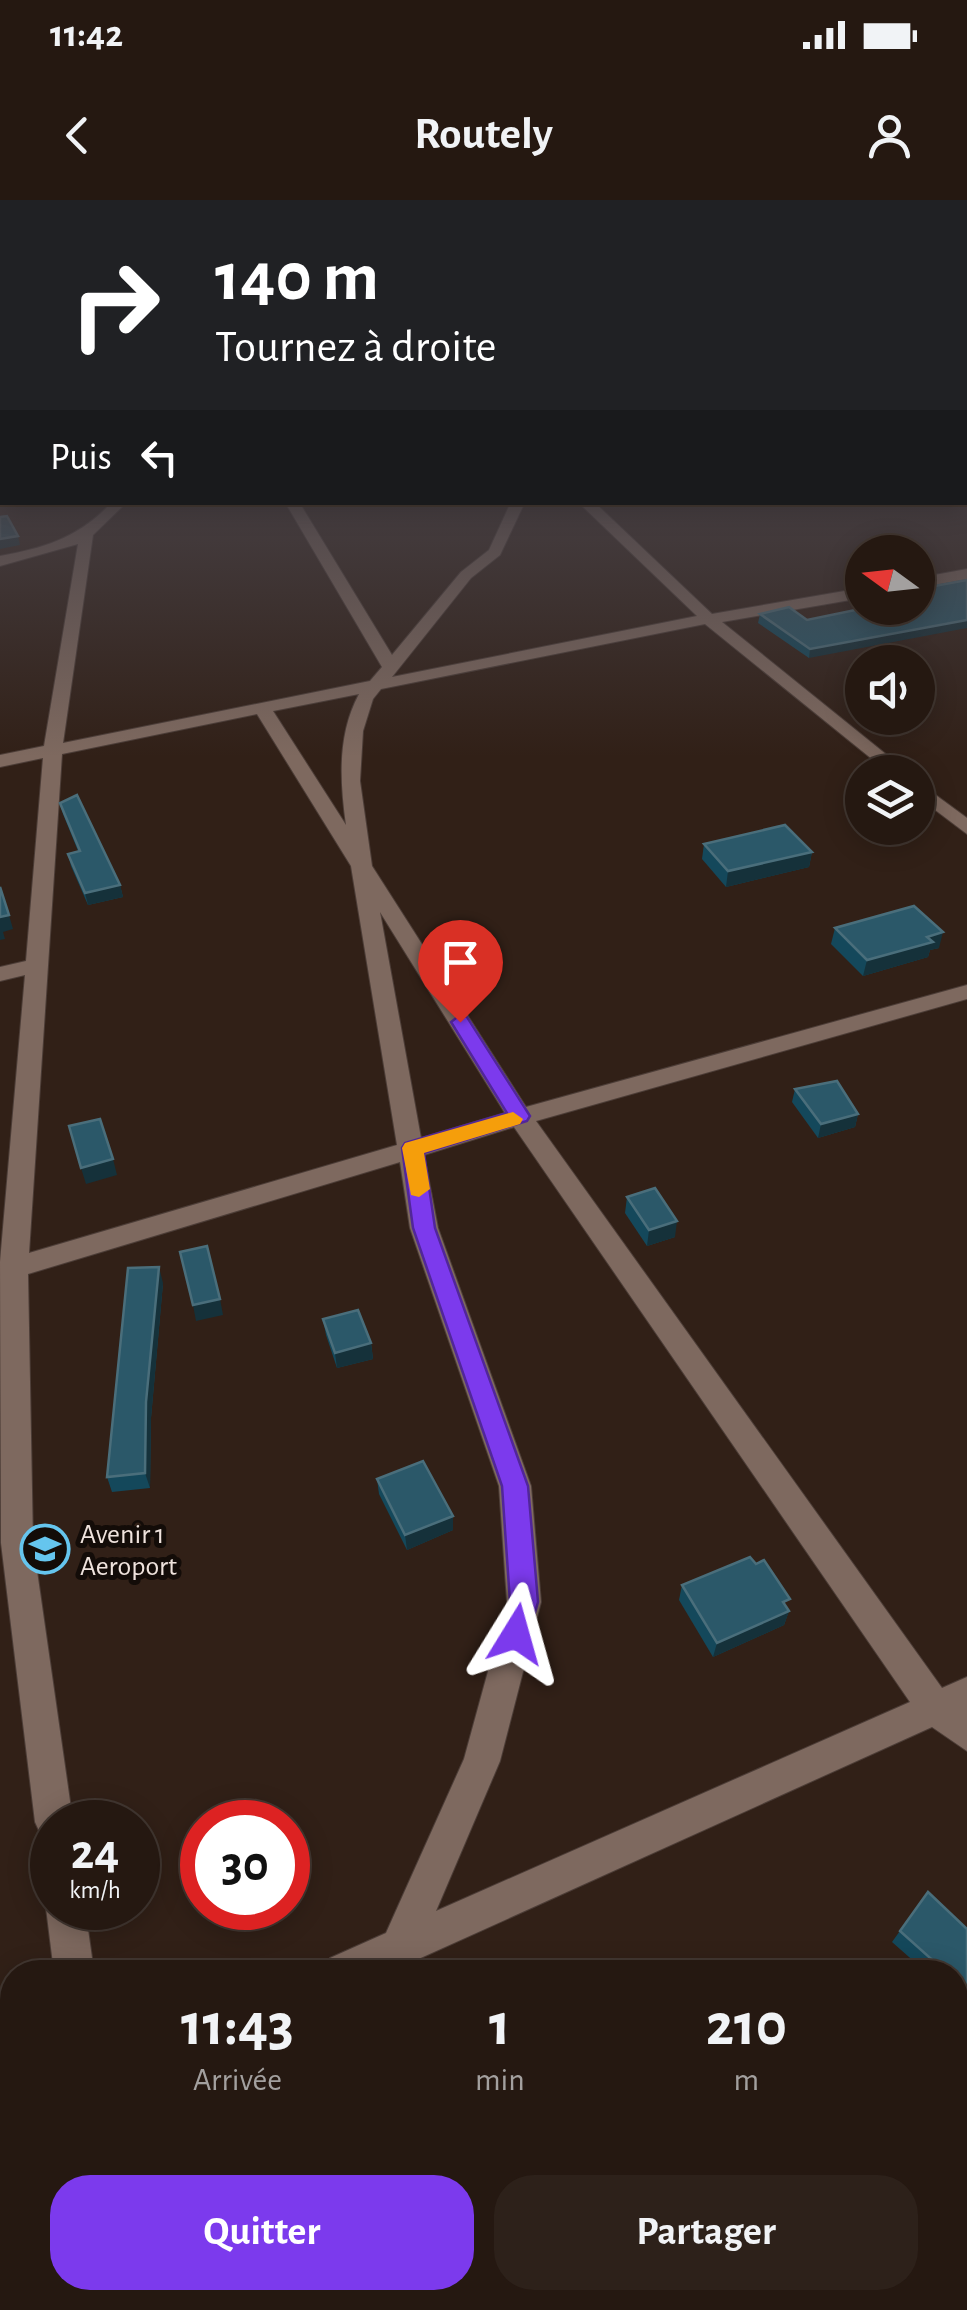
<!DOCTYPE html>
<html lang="fr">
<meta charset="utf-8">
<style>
body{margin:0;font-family:"Alegreya Sans",sans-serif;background:#2d211a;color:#f1f3f6;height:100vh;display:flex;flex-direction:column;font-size:38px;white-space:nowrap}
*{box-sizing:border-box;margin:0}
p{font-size:32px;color:#a3a09f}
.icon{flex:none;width:55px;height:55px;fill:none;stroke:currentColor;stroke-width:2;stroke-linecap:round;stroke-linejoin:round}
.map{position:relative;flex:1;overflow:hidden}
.panel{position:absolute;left:0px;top:1760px;width:968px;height:350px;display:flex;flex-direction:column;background:#251811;border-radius:40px 40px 0 0;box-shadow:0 5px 25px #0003,0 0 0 2px #423731}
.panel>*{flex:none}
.hud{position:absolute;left:0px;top:0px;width:968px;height:305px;box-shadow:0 5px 25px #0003,0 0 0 2px #423731;background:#202124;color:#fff;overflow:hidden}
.needle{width:65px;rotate:285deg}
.tools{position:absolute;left:845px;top:335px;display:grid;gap:20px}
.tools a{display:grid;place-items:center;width:90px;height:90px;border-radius:50%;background:#251811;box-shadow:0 5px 25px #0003,0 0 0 2px #423731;font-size:50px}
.speed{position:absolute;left:30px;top:1600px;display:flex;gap:20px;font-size:50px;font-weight:700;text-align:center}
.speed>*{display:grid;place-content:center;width:130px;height:130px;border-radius:50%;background:#251811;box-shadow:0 5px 25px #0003,0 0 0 2px #423731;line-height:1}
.speed small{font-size:25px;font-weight:400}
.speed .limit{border:15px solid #d22;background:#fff;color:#111}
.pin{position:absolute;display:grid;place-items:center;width:85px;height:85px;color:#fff;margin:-102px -42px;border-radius:50% 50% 50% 0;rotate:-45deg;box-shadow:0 0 10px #0007}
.pin .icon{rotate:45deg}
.me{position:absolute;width:110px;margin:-55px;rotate:8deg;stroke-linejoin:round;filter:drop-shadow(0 0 8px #0008)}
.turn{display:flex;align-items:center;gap:35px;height:210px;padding:0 50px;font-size:45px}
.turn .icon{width:130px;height:130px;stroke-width:2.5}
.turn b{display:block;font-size:70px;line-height:85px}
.then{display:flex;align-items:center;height:95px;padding:0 50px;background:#0003;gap:20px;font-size:38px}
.eta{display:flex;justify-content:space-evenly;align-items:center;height:170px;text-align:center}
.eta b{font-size:60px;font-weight:700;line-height:70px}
.cta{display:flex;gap:20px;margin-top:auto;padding:20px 50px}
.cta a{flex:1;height:115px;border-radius:40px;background:#7c3aed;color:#fff;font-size:40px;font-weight:700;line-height:115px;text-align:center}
.cta a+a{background:#2d211a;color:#f1f3f6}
.status{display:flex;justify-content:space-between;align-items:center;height:70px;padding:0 50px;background:#251811;direction:ltr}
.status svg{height:28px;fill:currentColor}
header{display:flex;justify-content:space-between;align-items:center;height:130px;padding:0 50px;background:#251811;font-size:45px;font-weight:700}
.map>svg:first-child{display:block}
</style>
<div class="status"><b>11:42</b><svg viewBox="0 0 49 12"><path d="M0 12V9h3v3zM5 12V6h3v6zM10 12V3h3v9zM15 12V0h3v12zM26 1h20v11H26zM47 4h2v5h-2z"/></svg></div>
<header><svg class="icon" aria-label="back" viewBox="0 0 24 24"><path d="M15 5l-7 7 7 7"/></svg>Routely<svg class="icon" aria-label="person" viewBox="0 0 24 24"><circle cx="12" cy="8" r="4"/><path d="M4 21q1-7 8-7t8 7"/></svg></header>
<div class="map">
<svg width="967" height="2110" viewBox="0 0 967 2110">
<rect width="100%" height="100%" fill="#312017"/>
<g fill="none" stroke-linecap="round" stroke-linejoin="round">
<g stroke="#4c3d37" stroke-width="2">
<g id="minor">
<path d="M 112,302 L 127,302 L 93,335 L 63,543 L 370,481 L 382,467 L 285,302 L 299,302 L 392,455 L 461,372 L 489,350 L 511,302 L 525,302 L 500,355 L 471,378 L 392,477 L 697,416 L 578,302 L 594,302 L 712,414 L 862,388 L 862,398 L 722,422 L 908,572 L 888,572 L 705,424 L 381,489 L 373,499 L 363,531 L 360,581 L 372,666 L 526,907 L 967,785 L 967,799 L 536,921 L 942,1488 L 967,1477 L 967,1551 L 932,1527 L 414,1761 L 409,1772 L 324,1772 L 330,1758 L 386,1733 L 464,1559 L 507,1402 L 499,1286 L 410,1028 L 400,962 L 28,1074 L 33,1343 L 73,1622 L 52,1622 L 52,1640 L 41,1635 L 35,1622 L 1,1343 L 0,1062 L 25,775 L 0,781 L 0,767 L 26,761 L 43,558 L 0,567 L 0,555 L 44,546 L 78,344 L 0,366 L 0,356 C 45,348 80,337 112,302 ZM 359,494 C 337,535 340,581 346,625 L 273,511 ZM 257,514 L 351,666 L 397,945 L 29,1053 L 62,554 ZM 380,712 L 505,913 L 421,938 ZM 514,927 L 910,1502 L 436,1711 L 500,1561 L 541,1402 L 531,1286 L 438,1028 L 424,955 Z"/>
<path d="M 967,369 L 967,379 L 918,388 L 918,378 Z"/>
<path d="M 918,582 L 967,618 L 967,634 L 918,597 Z"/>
<path d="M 52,1694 L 52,1708 L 85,1708 L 94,1772 L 54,1772 L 46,1708 Z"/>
<path d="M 12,1908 L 12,1951 L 0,1957 L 0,1913 Z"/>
<path d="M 224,2098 L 270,2098 L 267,2110 L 221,2110 Z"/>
</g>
</g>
<use href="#minor" fill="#7e695f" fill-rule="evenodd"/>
</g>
<g fill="#14485b">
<path d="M 865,408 L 809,458 L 758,423 L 760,414 L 807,420 Z"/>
<path d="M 60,603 L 120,685 L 123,697 L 88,705 L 71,666 L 68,654 L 78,651 L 63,614 Z"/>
<path d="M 704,644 L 812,652 L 809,667 L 726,687 L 702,659 Z"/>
<path d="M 835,728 L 939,748 L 930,750 L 928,757 L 863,776 L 831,744 Z"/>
<path d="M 795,889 L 858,914 L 855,927 L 818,938 L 792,902 Z"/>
<path d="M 627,997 L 675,1037 L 647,1046 L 625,1013 Z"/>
<path d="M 163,1083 L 151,1218 L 150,1288 L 112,1292 L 107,1277 Z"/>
<path d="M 323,1119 L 371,1143 L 373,1159 L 337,1168 L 326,1135 Z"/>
<path d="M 377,1279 L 453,1330 L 407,1350 L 379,1294 Z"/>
<path d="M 682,1385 L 787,1407 L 789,1411 L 784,1425 L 713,1457 L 679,1400 Z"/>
<path d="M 928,1692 L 967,1807 L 955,1821 L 955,1772 L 926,1772 L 892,1742 Z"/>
<path d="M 912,2098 L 955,2098 L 967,2110 L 923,2110 Z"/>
</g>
<g fill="#15313a">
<path d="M 18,336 L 20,345 L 0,349 L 0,339 Z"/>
<path d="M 967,420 L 967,428 L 809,458 L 810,449 Z"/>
<path d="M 812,652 L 809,667 L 726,687 L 728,671 Z"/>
<path d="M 120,685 L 123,697 L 88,705 L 85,693 Z"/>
<path d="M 9,715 L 13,729 L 3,732 L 5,739 L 0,740 L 0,717 Z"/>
<path d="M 943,732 L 939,748 L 930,750 L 928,757 L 863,776 L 867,760 Z"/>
<path d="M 858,914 L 855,927 L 818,938 L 821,924 Z"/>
<path d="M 113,959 L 117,975 L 86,984 L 81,968 Z"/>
<path d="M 677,1021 L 675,1037 L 647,1046 L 649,1030 Z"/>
<path d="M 159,1067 L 163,1083 L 151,1218 L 150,1288 L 145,1273 L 146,1202 Z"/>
<path d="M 220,1099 L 223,1115 L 196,1121 L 193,1105 Z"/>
<path d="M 371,1143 L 373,1159 L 337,1168 L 335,1153 Z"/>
<path d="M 453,1316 L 453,1330 L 407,1350 L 405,1335 Z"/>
<path d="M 789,1411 L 784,1425 L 713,1457 L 717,1443 Z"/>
</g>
<g fill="#2b5869" stroke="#4a6e7b" stroke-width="2.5">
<path d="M 7,316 L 18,336 L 0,339 L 0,317 Z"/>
<path d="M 967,380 L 967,420 L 810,449 L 760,414 L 789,407 L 807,420 L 865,408 L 918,408 L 918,389 Z"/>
<path d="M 77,595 L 120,685 L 85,693 L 68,654 L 80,651 L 60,603 Z"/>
<path d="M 785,625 L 812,652 L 728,671 L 704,644 Z"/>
<path d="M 0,687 L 9,715 L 0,717 Z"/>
<path d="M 914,706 L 943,732 L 927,737 L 933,742 L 867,760 L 835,728 Z"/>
<path d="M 837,881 L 858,914 L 821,924 L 795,889 Z"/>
<path d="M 100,919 L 113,959 L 81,968 L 69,926 Z"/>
<path d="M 655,988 L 677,1021 L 649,1030 L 627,997 Z"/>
<path d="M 207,1046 L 220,1099 L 193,1105 L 180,1052 Z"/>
<path d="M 159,1067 L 146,1202 L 145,1273 L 107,1277 L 128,1068 Z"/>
<path d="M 358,1110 L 371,1143 L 335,1153 L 323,1119 Z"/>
<path d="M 423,1261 L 453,1316 L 405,1335 L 377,1279 Z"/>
<path d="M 750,1357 L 756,1364 L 764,1360 L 790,1399 L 783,1402 L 789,1411 L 717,1443 L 682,1385 Z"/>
<path d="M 928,1692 L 967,1729 L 967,1807 L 961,1814 L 955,1808 L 955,1772 L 931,1772 L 938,1765 L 900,1731 Z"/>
<path d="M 955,2007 L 967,2019 L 967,2110 L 943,2110 L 932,2098 L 955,2098 Z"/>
</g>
<linearGradient id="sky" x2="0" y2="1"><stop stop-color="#1b120d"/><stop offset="0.47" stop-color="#484247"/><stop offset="1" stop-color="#484247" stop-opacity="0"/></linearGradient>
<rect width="967" height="557" fill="url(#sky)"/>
<path fill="#7c3aed" stroke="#51269a" stroke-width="2.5" d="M 460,815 L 467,817 L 530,916 L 527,921 L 424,953 L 435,1028 L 528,1286 L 538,1402 L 526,1444 L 516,1447 L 505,1444 L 501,1434 L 510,1402 L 502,1286 L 413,1028 L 402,948 L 405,943 L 507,913 L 451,822 Z"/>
<path fill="#f59e0b" d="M 513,912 L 523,919 L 520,924 L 424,953 L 430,989 L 419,997 L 411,995 L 402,948 L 405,943 Z"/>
<defs>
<g id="school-ring" transform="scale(2.5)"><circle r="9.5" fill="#130c08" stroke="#65c5ee" stroke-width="1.5"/><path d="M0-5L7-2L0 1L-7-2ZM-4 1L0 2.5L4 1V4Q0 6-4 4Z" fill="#65c5ee"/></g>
</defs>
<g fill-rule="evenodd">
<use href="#school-ring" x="45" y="1349"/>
</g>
<g text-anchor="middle" stroke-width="10" stroke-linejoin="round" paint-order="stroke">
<g font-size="28" fill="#efe3dd" stroke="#130c08" text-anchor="start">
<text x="80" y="1343">Avenir 1<tspan x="80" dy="32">Aeroport</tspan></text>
</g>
</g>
</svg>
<div class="tools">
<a><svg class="needle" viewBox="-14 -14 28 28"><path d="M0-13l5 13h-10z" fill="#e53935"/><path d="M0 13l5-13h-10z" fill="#a3a09f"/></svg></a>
<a><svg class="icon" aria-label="sound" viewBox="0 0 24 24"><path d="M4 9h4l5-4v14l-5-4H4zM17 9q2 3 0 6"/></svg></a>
<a><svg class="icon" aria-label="layers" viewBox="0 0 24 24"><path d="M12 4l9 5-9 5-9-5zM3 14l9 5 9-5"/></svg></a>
</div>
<div class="speed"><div>24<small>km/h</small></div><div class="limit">30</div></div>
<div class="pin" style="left:460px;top:822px;background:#d93025"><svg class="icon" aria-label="arrive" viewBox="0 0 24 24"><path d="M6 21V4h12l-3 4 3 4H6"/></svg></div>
<svg class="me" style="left:516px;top:1434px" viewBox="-20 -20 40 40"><path d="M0-17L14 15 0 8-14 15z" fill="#7c3aed" stroke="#fff" stroke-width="4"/></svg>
<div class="hud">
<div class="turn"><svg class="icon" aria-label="right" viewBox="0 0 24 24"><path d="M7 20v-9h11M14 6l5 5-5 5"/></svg><div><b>140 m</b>Tournez à droite</div></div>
<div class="then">Puis<svg class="icon" aria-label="left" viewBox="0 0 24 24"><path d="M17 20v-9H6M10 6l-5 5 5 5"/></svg></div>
</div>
<section class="panel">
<div class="eta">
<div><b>11:43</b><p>Arrivée</p></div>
<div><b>1</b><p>min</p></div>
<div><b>210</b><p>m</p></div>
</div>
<div class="cta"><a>Quitter</a><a>Partager</a></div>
</section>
</div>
